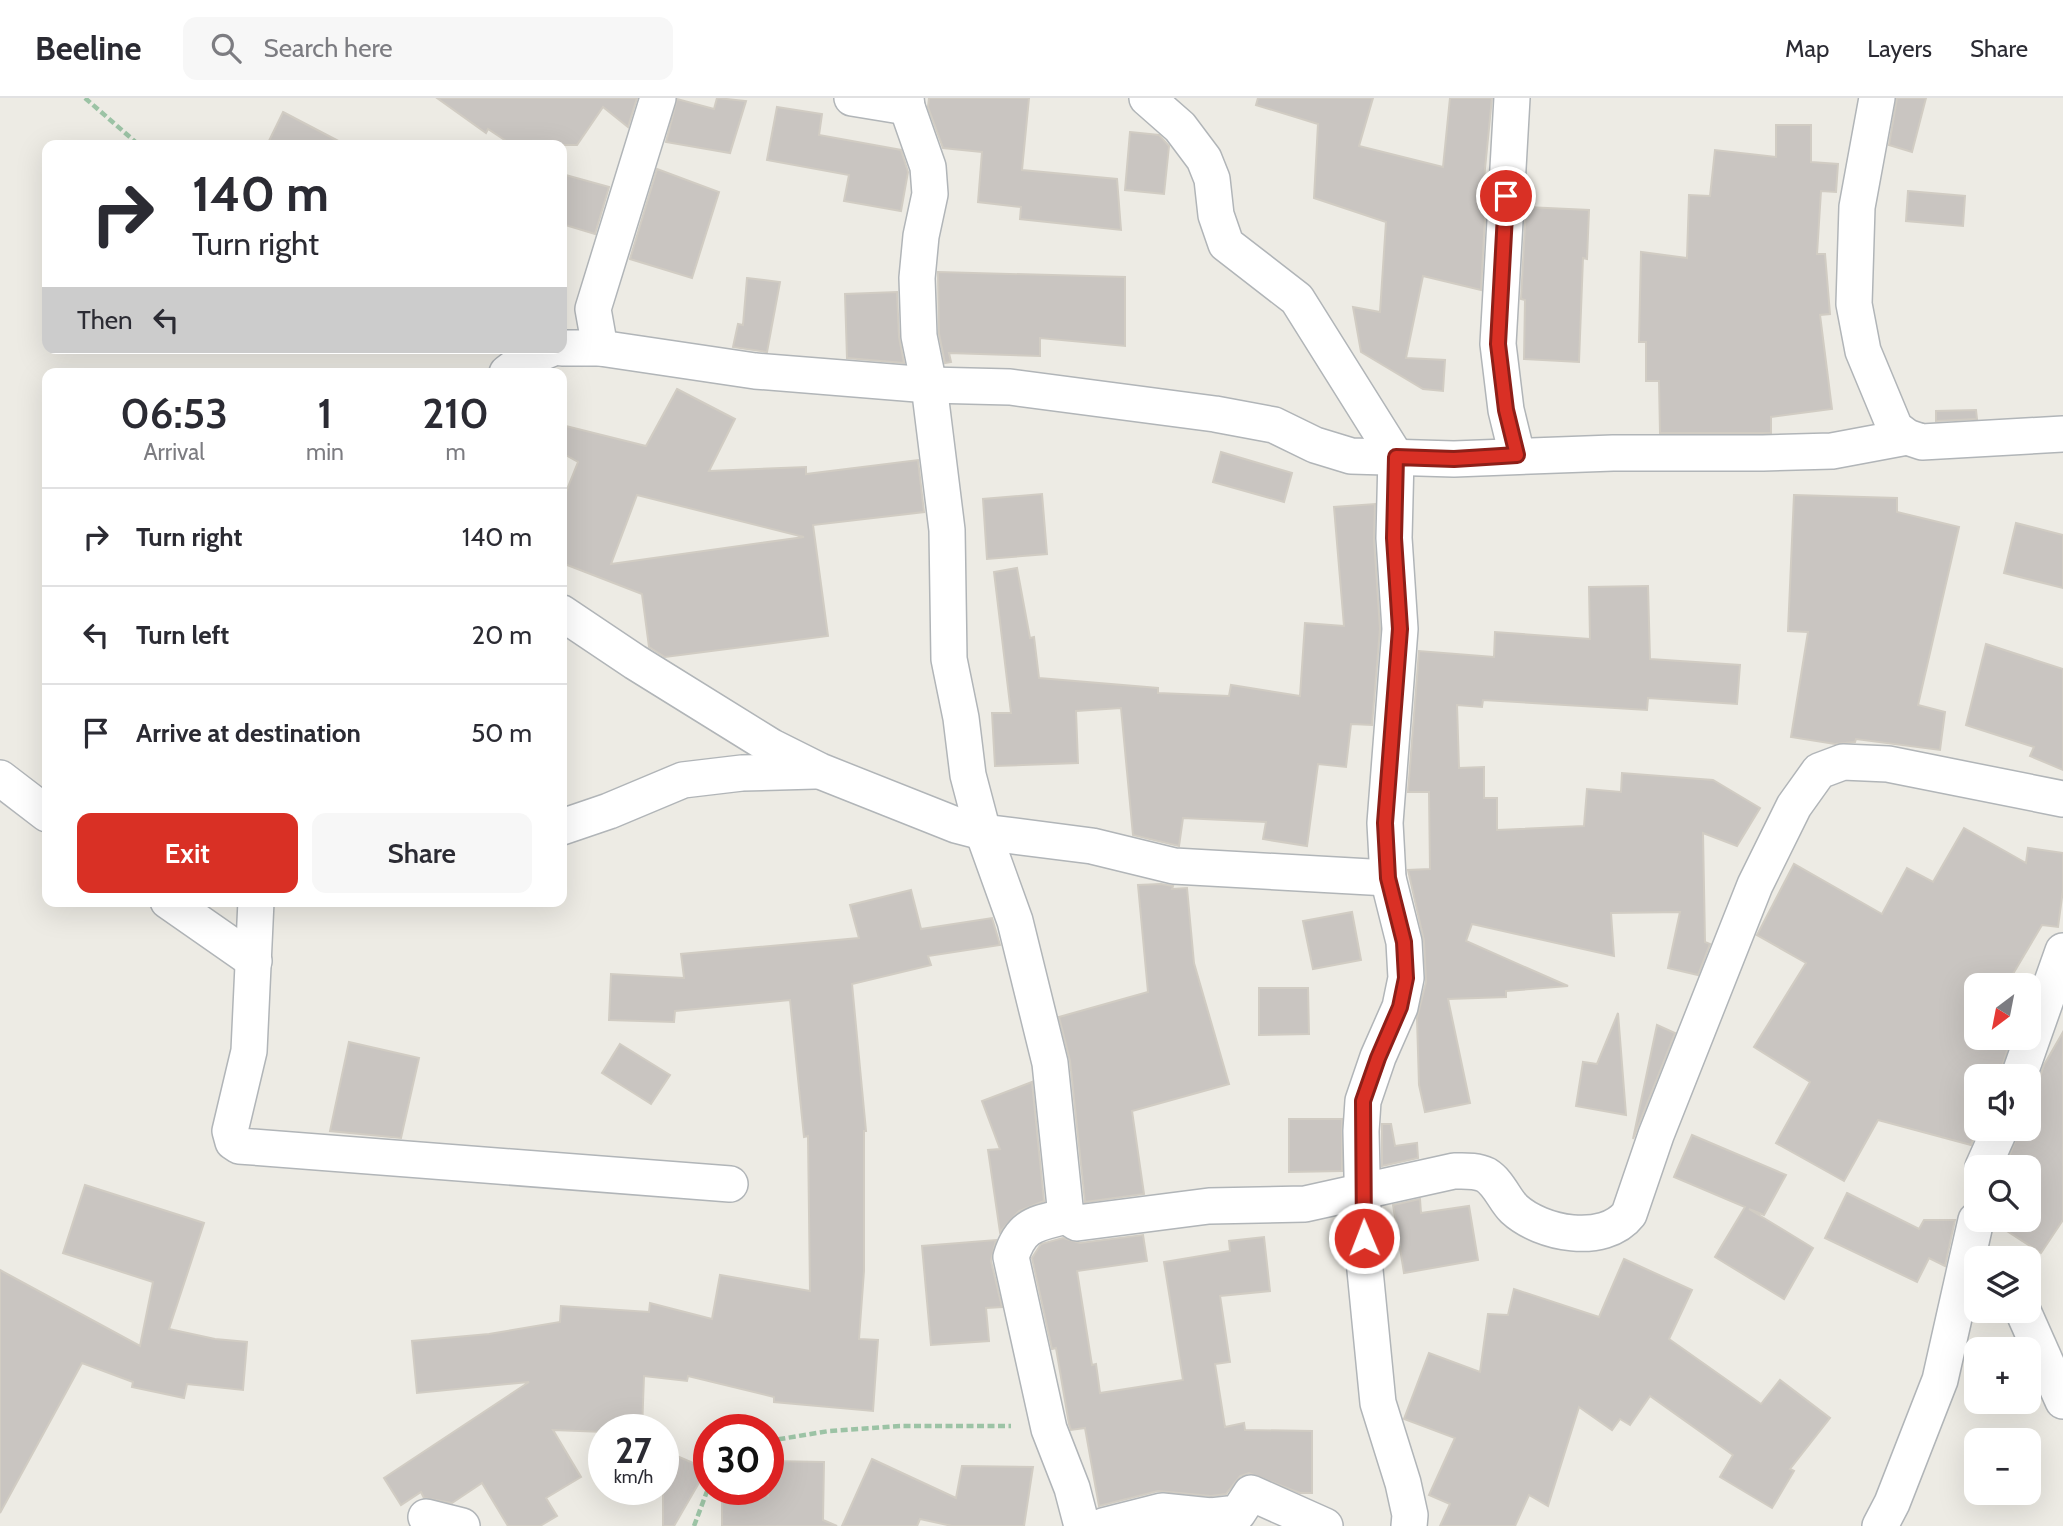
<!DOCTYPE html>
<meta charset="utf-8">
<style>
body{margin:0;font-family:Cabin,sans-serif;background:#f7f7f7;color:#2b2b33;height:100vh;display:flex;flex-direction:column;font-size:26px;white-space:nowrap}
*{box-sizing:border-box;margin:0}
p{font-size:23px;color:#7c7c81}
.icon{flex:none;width:38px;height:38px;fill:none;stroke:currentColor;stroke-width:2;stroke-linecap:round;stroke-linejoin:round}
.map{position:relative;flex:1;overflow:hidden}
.sheet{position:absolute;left:42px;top:270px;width:525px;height:539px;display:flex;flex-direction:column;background:#fff;border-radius:14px;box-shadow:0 7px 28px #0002}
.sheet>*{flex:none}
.top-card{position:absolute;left:42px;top:42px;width:525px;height:214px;border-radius:14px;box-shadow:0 7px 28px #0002;background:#fff;color:#2b2b33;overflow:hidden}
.needle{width:46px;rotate:212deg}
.buttons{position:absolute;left:1964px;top:875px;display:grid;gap:14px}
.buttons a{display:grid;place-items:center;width:77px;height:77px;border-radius:14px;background:#fff;box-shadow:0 7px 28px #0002;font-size:35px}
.speed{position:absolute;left:588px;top:1316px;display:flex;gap:14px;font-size:35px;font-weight:700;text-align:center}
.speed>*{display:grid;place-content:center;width:91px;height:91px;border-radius:50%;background:#fff;box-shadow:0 7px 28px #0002;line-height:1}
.speed small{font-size:18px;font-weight:400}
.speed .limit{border:10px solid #d22;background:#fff;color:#111}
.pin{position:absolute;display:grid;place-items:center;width:60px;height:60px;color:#fff;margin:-30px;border:4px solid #fff;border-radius:50%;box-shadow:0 2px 7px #0007}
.me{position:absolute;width:77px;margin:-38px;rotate:359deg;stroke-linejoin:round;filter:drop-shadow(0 0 5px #0008)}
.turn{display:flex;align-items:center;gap:24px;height:147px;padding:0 35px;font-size:32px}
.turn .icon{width:91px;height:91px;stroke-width:2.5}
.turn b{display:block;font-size:49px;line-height:60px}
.then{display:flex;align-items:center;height:66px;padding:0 35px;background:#0003;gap:14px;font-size:26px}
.eta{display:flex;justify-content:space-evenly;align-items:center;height:119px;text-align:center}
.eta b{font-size:42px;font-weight:600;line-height:49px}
.button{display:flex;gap:14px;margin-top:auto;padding:14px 35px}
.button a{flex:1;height:80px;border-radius:14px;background:#d93025;color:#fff;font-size:28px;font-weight:600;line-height:80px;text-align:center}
.button a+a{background:#f7f7f7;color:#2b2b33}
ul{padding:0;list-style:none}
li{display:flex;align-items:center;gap:21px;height:98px;padding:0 35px;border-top:2px solid #e1e1e2}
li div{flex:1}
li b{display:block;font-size:26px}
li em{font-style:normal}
header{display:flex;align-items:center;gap:42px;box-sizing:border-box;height:98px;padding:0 35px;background:#fff;border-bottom:2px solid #e1e1e2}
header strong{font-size:33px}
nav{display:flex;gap:38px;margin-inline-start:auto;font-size:24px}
.search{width:490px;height:63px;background:#f7f7f7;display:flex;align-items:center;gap:18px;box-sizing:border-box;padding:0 24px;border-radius:14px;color:#7c7c81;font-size:26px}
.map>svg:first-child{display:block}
</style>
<header>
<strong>Beeline</strong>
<div class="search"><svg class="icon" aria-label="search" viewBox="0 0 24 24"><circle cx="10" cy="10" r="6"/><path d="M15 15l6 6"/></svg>Search here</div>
<nav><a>Map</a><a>Layers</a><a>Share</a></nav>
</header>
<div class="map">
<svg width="2063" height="1428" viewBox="0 0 2063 1428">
<rect width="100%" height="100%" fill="#edebe4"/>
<g fill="#c9c5c1" stroke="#d1ccc3" stroke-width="2" fill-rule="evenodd">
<path d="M 437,0 L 637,0 L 628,29 L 603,9 L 577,47 L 512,47 L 488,31 L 486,35 Z"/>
<path d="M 717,0 L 746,3 L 730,55 L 666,44 L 677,1 L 714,11 Z"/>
<path d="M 929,0 L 1029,0 L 1022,72 L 1117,81 L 1121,132 L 1020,121 L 1021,109 L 978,104 L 982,54 L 943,50 L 928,9 Z"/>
<path d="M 1258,0 L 1373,0 L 1359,48 L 1443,69 L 1450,0 L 1492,0 L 1482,101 L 1486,102 L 1481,192 L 1423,178 L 1406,260 L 1445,262 L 1443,293 L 1423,291 L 1361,254 L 1353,209 L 1380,214 L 1386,124 L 1314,100 L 1318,26 L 1256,7 Z"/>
<path d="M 1897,0 L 1926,0 L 1912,54 L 1889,47 Z"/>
<path d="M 777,9 L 822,16 L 819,37 L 901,52 L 908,74 L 901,113 L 844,103 L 849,77 L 767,62 Z"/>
<path d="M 283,14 L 346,47 L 267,47 Z"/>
<path d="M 1776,27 L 1811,27 L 1811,64 L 1838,66 L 1836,94 L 1821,93 L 1817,156 L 1825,156 L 1830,216 L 1820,217 L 1832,311 L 1771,319 L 1771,335 L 1660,335 L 1659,283 L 1646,283 L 1646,244 L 1639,244 L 1641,154 L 1687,160 L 1689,97 L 1710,98 L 1715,52 L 1776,59 Z"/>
<path d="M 1130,34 L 1159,37 L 1169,48 L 1164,96 L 1125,92 Z"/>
<path d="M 657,71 L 719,94 L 692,180 L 630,161 Z"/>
<path d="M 562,76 L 609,89 L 595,136 L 562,126 Z"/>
<path d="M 1908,93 L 1965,98 L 1963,128 L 1906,123 Z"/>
<path d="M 1526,109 L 1589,112 L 1587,161 L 1583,160 L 1579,264 L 1524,261 L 1525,202 L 1521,201 Z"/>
<path d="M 938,174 L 1125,179 L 1125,248 L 1040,240 L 1040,258 L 949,255 L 951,264 L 945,265 L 939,236 Z"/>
<path d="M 747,180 L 780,184 L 767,254 L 733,249 L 738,226 L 743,227 Z"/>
<path d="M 897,194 L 899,239 L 904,265 L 847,260 L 845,196 Z"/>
<path d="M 677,291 L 735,321 L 709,373 L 806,369 L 806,376 L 918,362 L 924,414 L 813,427 L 828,538 L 665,559 L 649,549 L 642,496 L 562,465 L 562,404 L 578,364 L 562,355 L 562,327 L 646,348 ZM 637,397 L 804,439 L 611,466 Z"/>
<path d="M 1976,312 L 1977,321 L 1936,323 L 1936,313 Z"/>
<path d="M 1221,354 L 1292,375 L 1284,404 L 1213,384 Z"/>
<path d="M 1042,396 L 1047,456 L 987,461 L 983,401 Z"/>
<path d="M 1794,397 L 1897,400 L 1897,414 L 1959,429 L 1918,607 L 1945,614 L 1940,652 L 1856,641 L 1855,644 L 1835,646 L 1791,639 L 1808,534 L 1788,533 Z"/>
<path d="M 1375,406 L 1374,441 L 1380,531 L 1372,627 L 1351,626 L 1346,669 L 1318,666 L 1307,748 L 1263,741 L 1266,724 L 1183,720 L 1179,748 L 1133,737 L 1121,610 L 1076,613 L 1078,665 L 995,668 L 992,615 L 1011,615 L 994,474 L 1017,470 L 1030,540 L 1034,539 L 1039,580 L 1158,590 L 1158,595 L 1229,598 L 1231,587 L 1300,598 L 1305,525 L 1344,528 L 1334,409 Z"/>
<path d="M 2016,425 L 2063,437 L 2063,490 L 2004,475 Z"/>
<path d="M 1648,488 L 1650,561 L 1740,567 L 1737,606 L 1648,600 L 1647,612 L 1483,602 L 1482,609 L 1457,607 L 1459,670 L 1484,669 L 1484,700 L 1497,700 L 1497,732 L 1584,728 L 1587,691 L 1621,694 L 1622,675 L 1713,682 L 1760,710 L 1737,748 L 1703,735 L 1705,844 L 1710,846 L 1698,877 L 1668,870 L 1680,814 L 1611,815 L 1614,858 L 1472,826 L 1466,843 L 1568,888 L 1506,893 L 1506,899 L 1448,901 L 1470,1005 L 1425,1014 L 1419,987 L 1417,920 L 1426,884 L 1424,843 L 1408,772 L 1430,771 L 1429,694 L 1408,694 L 1419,553 L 1494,559 L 1495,534 L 1590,541 L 1589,489 Z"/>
<path d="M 1986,546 L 2063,571 L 2063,672 L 2030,658 L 2034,649 L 1966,627 Z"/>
<path d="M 1964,730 L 2026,765 L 2028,750 L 2063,755 L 2063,792 L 2058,829 L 2042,827 L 2007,886 L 2009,887 L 1976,887 L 1976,940 L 2011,940 L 1999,978 L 1976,978 L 1976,1031 L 1978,1031 L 1971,1047 L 1878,1022 L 1844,1083 L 1776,1045 L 1810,984 L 1754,949 L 1806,865 L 1757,837 L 1794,766 L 1882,816 L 1907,770 L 1933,784 Z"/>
<path d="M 1161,786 L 1173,788 L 1172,791 L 1187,790 L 1194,865 L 1229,986 L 1132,1013 L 1144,1096 L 1085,1104 L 1070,963 L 1059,919 L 1148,894 L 1138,787 Z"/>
<path d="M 911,792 L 921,831 L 992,820 L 1000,847 L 928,858 L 931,867 L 852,886 L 866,1033 L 864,1033 L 864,1173 L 859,1241 L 878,1242 L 873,1313 L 774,1304 L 774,1299 L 688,1278 L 687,1283 L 644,1278 L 642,1332 L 604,1332 L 604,1334 L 553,1332 L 581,1379 L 546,1400 L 557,1418 L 540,1428 L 508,1428 L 482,1385 L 452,1405 L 424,1400 L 421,1394 L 401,1407 L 384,1380 L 529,1284 L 417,1295 L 412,1243 L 489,1236 L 560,1224 L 561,1208 L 649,1214 L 650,1205 L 712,1221 L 720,1177 L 810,1193 L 808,1038 L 804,1039 L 790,902 L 675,913 L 674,924 L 609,922 L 611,876 L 684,880 L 681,856 L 859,840 L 850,807 Z"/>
<path d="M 1352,814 L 1361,862 L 1313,871 L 1303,823 Z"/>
<path d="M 1259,890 L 1308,890 L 1309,936 L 1259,937 Z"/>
<path d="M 1618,915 L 1626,1017 L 1576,1008 L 1583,964 L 1597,966 Z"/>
<path d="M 1657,927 L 1675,935 L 1633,1041 Z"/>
<path d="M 2063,934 L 2063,1122 L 2041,1155 L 1996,1126 L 1996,1122 L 2028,1122 L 2028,1069 L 2005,1069 L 2020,1031 L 2028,1031 L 2028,995 L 2038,985 L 2044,967 Z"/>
<path d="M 349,944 L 419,960 L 401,1040 L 330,1033 Z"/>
<path d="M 620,946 L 670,977 L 651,1006 L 602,975 Z"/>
<path d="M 1032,984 L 1044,1103 L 1019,1113 L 1000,1134 L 988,1052 L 1000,1051 L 982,1003 Z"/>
<path d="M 1289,1021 L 1342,1021 L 1342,1073 L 1289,1074 Z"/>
<path d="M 1382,1026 L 1391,1026 L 1395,1048 L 1417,1045 L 1418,1060 L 1382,1068 Z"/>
<path d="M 1692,1037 L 1786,1077 L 1764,1117 L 1749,1111 L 1813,1150 L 1784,1201 L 1715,1159 L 1745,1109 L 1674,1079 Z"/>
<path d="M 85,1087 L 204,1125 L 169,1231 L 215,1241 L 247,1244 L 243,1292 L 187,1286 L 184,1300 L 132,1289 L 133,1284 L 82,1265 L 0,1415 L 0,1172 L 140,1248 L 153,1184 L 63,1155 Z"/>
<path d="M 1847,1095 L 1919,1131 L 1924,1122 L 1955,1122 L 1945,1168 L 1929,1160 L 1917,1184 L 1825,1140 Z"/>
<path d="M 1420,1101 L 1421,1115 L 1469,1108 L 1478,1162 L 1404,1175 L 1393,1107 Z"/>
<path d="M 1143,1137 L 1147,1163 L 1077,1173 L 1092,1267 L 1096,1266 L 1100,1295 L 1183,1282 L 1164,1164 L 1230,1153 L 1229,1143 L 1264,1139 L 1270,1193 L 1220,1198 L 1230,1264 L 1215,1266 L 1225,1329 L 1244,1325 L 1245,1332 L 1312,1333 L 1312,1395 L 1300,1395 L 1249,1375 L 1240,1378 L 1226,1396 L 1211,1398 L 1158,1393 L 1099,1408 L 1085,1330 L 1071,1332 L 1069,1326 L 1056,1250 L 1052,1251 L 1032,1160 L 1041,1146 L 1063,1140 L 1080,1145 Z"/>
<path d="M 996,1142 L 991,1163 L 1002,1209 L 986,1210 L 989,1243 L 931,1247 L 922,1148 Z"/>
<path d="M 1624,1161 L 1692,1192 L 1669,1241 L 1761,1306 L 1780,1282 L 1830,1320 L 1790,1371 L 1794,1373 L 1772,1410 L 1720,1379 L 1733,1357 L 1650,1298 L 1630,1327 L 1620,1321 L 1612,1332 L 1579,1309 L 1548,1408 L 1529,1397 L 1515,1428 L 1440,1428 L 1450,1406 L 1429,1397 L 1455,1340 L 1404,1321 L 1429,1255 L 1480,1274 L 1488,1216 L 1508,1217 L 1514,1191 L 1599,1219 Z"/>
<path d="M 663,1352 L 707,1371 L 674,1428 L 663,1428 Z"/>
<path d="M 872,1361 L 956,1400 L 962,1368 L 1033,1369 L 1024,1428 L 952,1428 L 920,1421 L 917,1428 L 842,1428 Z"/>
<path d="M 768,1363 L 824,1364 L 823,1422 L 837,1428 L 722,1428 L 722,1391 L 753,1391 L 768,1398 Z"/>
</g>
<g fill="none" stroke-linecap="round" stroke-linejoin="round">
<g stroke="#b1b5b8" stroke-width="38">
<g id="minor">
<path d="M 852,0 L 907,9"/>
<path d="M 906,0 L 907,9 L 928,69 L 930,96 L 921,138 L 917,180 L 919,238 L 929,287 L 947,432 L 949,561 L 961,620 L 968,677 L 983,734 L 1015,823 L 1050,965 L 1066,1118 L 1077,1125 L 1209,1108 L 1305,1106 L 1454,1073 C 1465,1073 1476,1072 1486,1077 C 1499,1085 1504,1101 1514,1111 C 1541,1136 1604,1148 1629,1116 L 1656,1037 L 1755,787 L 1794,708 L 1819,673 L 1843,664 L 1888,666 L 2063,701"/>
<path d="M 1147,0 L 1180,29 L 1204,61 L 1212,81 L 1216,117 L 1226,146 L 1297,201 L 1396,359 L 1394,440 L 1400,531 L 1385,725 L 1388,780 L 1404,844 L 1406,880 L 1400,909 L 1378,959 L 1363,1003 L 1361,1033 L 1364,1162 L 1378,1305 L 1403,1385 L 1410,1417 L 1409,1428"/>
<path d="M 1512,0 L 1498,246 L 1506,312 L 1517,357"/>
<path d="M 1877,0 L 1857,109 L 1854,206 L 1863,253 L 1895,330 L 1907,339 L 1922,344 L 2063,336"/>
<path d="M 562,250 L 600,250 L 755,273 L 929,287 L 1010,289 L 1215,316 L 1274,327 L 1315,347 L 1351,358 L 1454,361 L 1613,355 L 1763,355 L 1832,353 L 1907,339"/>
<path d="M 600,250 L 593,211 L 658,0"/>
<path d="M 507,275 L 524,262 L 553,250"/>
<path d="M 562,515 L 635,564 L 772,649 L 820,673 L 956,727 L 983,734 L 1092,748 L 1174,768 L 1388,780"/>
<path d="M 0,680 L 47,716"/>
<path d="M 562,729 L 609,713 L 683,682 L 742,675 L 815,673"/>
<path d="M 168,803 L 254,863"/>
<path d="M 256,803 L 249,953 L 230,1033 L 233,1044 L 239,1048 L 730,1086"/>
<path d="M 2019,978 L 2063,853"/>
<path d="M 1983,1069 L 2000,1031"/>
<path d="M 1066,1118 C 1036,1126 1021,1126 1011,1159 L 1049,1331 L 1072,1390 L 1082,1428"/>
<path d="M 2023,1213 L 2063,1303"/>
<path d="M 426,1419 L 462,1428"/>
<path d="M 1103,1428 L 1162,1413 L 1211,1418 L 1238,1415 L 1251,1395 L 1325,1428"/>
<path d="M 1880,1428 L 1892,1405 L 1940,1282 L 1976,1122"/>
</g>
</g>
<g stroke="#9cc3a5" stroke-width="4.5" stroke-dasharray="7 3.5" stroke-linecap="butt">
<path d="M 85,0 L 139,47"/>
<path d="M 768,1343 L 829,1333 L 900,1328 L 1011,1328"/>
<path d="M 694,1428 L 709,1388"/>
</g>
<use href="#minor" stroke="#fff" stroke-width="35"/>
</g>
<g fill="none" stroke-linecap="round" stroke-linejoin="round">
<g stroke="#8d1f18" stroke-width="18">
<path id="route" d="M 1364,1140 L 1363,1003 L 1378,960 L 1400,909 L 1406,880 L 1404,844 L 1388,780 L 1385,725 L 1400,531 L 1394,440 L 1396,359 L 1454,361 L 1517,357 L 1506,312 L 1498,246 L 1506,98"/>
</g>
<use href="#route" stroke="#d93025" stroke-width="12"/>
</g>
</svg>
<div class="buttons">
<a><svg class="needle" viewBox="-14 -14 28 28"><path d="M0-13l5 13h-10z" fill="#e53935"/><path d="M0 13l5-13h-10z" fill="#7c7c81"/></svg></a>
<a><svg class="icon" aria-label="sound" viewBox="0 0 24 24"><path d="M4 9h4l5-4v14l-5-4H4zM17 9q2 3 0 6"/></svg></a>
<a><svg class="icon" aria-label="search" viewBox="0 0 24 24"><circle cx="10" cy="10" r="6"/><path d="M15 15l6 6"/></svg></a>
<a><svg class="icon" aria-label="layers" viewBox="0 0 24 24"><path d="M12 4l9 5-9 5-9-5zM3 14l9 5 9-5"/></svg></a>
<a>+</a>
<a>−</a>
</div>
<div class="speed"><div>27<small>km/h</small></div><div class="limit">30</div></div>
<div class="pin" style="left:1506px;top:98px;background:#d93025"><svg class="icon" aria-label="arrive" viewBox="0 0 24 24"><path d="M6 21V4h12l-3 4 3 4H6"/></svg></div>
<svg class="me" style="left:1364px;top:1140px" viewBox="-20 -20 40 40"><circle r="17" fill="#d93025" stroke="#fff" stroke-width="3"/><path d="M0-11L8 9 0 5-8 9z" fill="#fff"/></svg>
<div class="top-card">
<div class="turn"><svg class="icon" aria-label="right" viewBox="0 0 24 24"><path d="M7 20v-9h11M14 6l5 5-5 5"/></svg><div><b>140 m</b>Turn right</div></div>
<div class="then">Then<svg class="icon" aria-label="left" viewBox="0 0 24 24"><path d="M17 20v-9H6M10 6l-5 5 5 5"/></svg></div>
</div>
<section class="sheet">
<div class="eta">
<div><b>06:53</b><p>Arrival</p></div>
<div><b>1</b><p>min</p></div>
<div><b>210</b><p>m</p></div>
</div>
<ul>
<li><svg class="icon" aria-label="right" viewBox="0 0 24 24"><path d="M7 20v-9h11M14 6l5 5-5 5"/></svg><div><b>Turn right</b></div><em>140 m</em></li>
<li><svg class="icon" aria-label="left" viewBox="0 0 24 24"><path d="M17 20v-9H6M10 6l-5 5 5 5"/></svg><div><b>Turn left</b></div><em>20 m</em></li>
<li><svg class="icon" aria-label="arrive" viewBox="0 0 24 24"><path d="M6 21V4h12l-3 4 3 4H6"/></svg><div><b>Arrive at destination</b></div><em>50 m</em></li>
</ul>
<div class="button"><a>Exit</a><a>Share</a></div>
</section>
</div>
